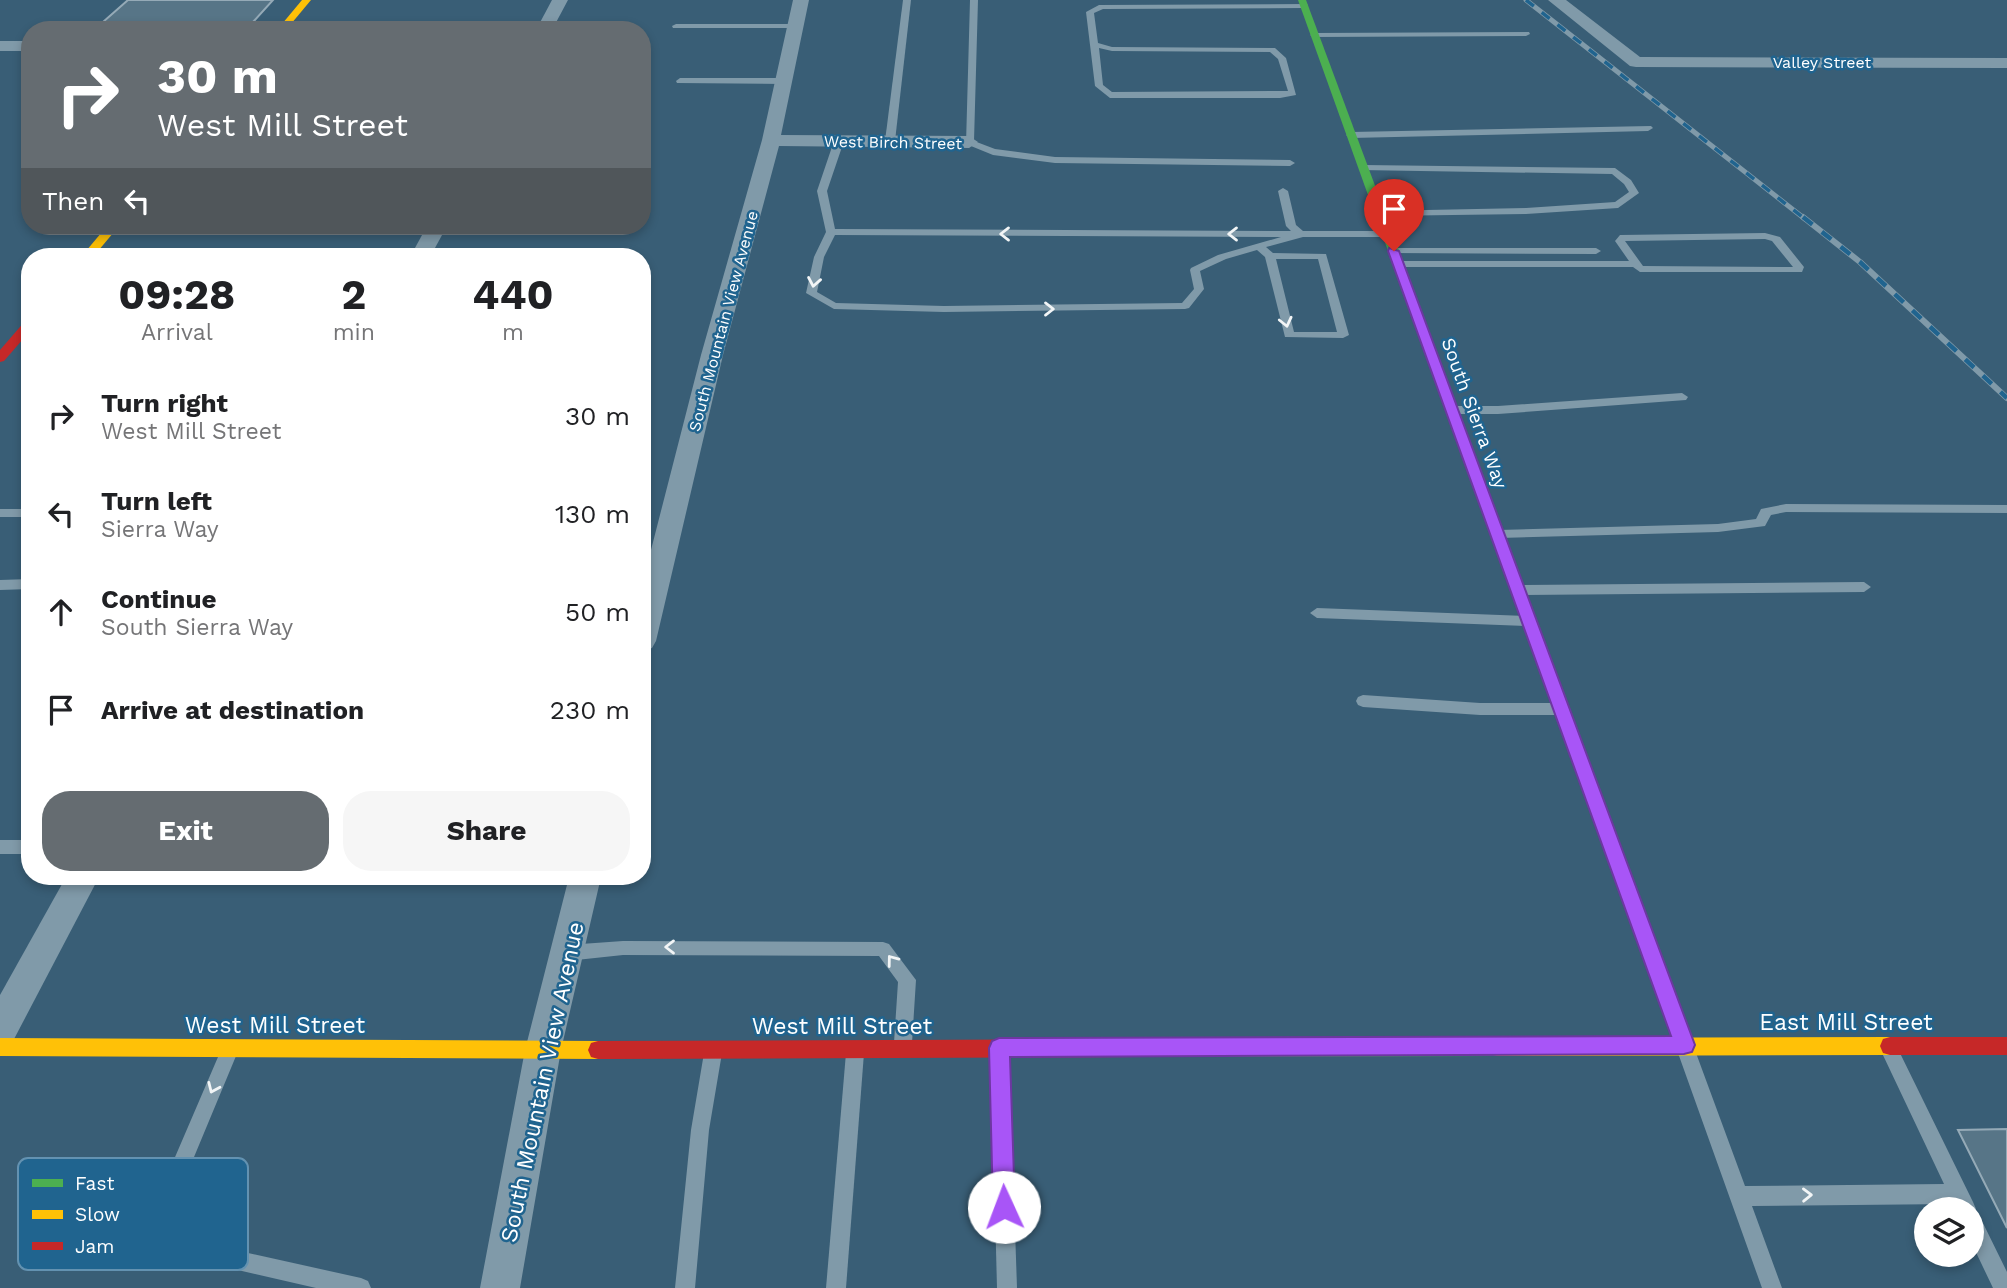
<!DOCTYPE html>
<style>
body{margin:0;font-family:"Work Sans",sans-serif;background:#f6f6f6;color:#202124;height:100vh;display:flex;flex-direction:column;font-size:26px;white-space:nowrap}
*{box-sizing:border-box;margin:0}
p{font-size:23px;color:#757577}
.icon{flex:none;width:38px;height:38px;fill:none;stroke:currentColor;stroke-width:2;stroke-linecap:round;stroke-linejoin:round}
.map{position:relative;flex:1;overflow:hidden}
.panel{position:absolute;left:21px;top:248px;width:630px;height:637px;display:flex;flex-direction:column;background:#fff;border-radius:28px;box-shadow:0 4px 10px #0003}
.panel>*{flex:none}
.top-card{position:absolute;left:21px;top:21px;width:630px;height:214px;border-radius:28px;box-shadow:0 4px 10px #0003;background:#656c71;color:#fff;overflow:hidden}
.tools{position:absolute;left:1914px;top:1197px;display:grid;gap:14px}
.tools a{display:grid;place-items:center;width:70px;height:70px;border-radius:50%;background:#fff;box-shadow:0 4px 10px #0003;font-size:35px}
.pin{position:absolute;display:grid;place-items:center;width:60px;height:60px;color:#fff;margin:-72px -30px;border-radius:50% 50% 50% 0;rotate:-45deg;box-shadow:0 0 7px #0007}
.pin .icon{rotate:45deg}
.me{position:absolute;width:77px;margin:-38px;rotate:358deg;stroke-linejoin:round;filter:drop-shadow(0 0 5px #0008)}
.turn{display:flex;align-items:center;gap:24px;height:147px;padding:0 21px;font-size:32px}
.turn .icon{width:91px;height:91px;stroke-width:2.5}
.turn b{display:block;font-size:49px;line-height:60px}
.then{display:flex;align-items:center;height:66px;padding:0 21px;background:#0003;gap:14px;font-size:26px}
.eta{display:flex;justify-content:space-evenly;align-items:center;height:119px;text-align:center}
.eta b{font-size:42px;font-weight:700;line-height:49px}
.button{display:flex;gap:14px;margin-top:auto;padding:14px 21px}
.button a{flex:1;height:80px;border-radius:28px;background:#656c71;color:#fff;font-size:28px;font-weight:700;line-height:80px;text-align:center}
.button a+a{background:#f6f6f6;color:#202124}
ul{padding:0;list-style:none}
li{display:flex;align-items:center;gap:21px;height:98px;padding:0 21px}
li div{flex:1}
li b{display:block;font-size:26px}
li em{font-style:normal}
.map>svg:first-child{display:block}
</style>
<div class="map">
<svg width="2007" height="1288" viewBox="0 0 2007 1288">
<rect width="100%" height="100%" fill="#395e76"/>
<g fill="#577587" stroke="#95aab7" stroke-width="2">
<path d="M 128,0 L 273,0 L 253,22 L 103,22 Z"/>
<path d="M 2007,1129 L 2007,1228 L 1958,1130 Z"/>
</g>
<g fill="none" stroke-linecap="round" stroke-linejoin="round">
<g fill="#809aa9" fill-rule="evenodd">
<path d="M 903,0 L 911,0 L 895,141 L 890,144 L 885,141 Z"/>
<path d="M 970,0 L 978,0 L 974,141 L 995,149 L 1055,157 L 1290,160 L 1295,163 L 1290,166 L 1055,163 L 993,155 L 966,144 Z"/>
<path d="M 1307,4 L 1308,6 L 1304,8 L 1103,9 L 1094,13 L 1098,43 L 1112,47 L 1275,48 L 1286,58 L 1296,95 L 1280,98 L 1110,98 L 1095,86 L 1086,12 L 1099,5 ZM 1099,48 L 1112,51 L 1270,52 L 1278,59 L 1288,91 L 1112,92 L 1103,85 Z"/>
<path d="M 676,24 L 796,24 L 800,26 L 796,28 L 673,28 L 672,26 Z"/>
<path d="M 1529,32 L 1530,34 L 1526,36 L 1314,37 L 1310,35 L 1314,33 Z"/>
<path d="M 680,78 L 784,78 L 788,81 L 784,84 L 677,83 L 676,81 Z"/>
<path d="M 1651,126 L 1653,128 L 1648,131 L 1351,138 L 1346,135 L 1351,132 Z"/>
<path d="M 839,138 L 844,141 L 827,191 L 835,229 L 1291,231 L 1286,226 L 1278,191 L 1283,188 L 1288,191 L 1296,225 L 1303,231 L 1387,231 L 1392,234 L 1387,237 L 1303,237 L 1266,247 L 1273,253 L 1326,254 L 1349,335 L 1343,338 L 1285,337 L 1265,257 L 1257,250 L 1226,259 L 1200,271 L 1204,289 L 1189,308 L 1185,309 L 944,312 L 834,309 L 806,293 L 814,257 L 826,232 L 817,191 L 834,141 ZM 835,235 L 1281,237 L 1218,255 L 1191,268 L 1190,270 L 1194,289 L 1182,303 L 944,306 L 836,303 L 817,292 L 824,257 ZM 1276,259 L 1318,259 L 1337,332 L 1294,332 Z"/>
<path d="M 1363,165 L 1615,168 L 1631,180 L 1639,193 L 1618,208 L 1526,214 L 1380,216 L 1375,213 L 1377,211 L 1526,208 L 1615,202 L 1629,192 L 1624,184 L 1612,174 L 1360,170 L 1360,166 Z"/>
<path d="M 1765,233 L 1780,237 L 1804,267 L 1802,272 L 1640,272 L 1633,267 L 1398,267 L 1393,264 L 1398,261 L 1629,261 L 1615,241 L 1620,235 ZM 1765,239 L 1772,241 L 1793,267 L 1643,266 L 1625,241 Z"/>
<path d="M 1393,248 L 1596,248 L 1601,251 L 1596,254 L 1389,253 L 1388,251 Z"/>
<path d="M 1682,393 L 1688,397 L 1686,400 L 1498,414 L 1452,414 L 1446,410 L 1452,406 L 1498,406 Z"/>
<path d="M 1786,504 L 2007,505 L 2007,513 L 1786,512 L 1771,515 L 1765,526 L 1718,532 L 1499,538 L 1493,534 L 1499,530 L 1718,524 L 1756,519 L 1761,509 Z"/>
<rect x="0" y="509" width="30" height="8"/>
<path d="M 30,579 L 30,589 L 0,590 L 0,580 Z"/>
<path d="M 1864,582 L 1871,587 L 1864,592 L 1519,595 L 1512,590 L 1519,585 Z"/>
<path d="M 1317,608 L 1528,616 L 1535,621 L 1528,626 L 1317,618 L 1310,613 Z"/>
<path d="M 1363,695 L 1480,703 L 1560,703 L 1565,705 L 1567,709 L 1565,713 L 1560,715 L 1480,715 L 1363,707 L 1358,705 L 1356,701 L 1358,697 Z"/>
<rect x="0" y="840" width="30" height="14"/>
<path d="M 623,941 L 883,942 L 889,944 L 916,980 L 912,1043 L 909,1049 L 903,1051 L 897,1049 L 894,1043 L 898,982 L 879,956 L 623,955 L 567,961 L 561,958 L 559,953 L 561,948 L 567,945 Z"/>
<path d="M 713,1045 L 719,1047 L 722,1053 L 709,1130 L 695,1288 L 675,1288 L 691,1130 L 704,1053 L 707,1047 Z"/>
<path d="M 855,1045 L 861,1047 L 864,1053 L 846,1288 L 826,1288 L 846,1053 L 849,1047 Z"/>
<path d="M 1000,1045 L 1006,1047 L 1009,1053 L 1017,1288 L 997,1288 L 991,1053 L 994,1047 Z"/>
<path d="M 1687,1045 L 1693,1047 L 1696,1053 L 1745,1186 L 1944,1184 L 1882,1053 L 1885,1047 L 1891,1045 L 1897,1047 L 1973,1202 L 1976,1209 L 1974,1213 L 1979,1215 L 2007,1272 L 2007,1288 L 1993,1288 L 1972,1244 L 1972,1209 L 1956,1209 L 1953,1204 L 1752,1206 L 1782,1288 L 1762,1288 L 1678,1053 L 1681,1047 Z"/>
<path d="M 227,1048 L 233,1050 L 236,1056 L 162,1234 L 361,1278 L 368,1281 L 371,1288 L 316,1288 L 142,1248 L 139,1241 L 142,1234 L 221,1050 Z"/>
</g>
<g fill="#809aa9" fill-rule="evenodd">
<path d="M 552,0 L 568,0 L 552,30 L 536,30 Z"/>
<path d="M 793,0 L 809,0 L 781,135 L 969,136 L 978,142 L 969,148 L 779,146 L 723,355 L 656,641 L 652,648 L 642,651 L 642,585 L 701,355 L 762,140 Z"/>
<path d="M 1548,0 L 1566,0 L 1640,57 L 2007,58 L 2007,68 L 1636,67 L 1630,66 Z"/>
<rect x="0" y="41" width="30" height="10"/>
<path d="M 427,226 L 447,226 L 430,257 L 410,257 Z"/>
<path d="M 66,877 L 99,877 L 13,1041 L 0,1045 L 0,995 Z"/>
<path d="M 569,877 L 601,877 L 561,1050 L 520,1288 L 480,1288 L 525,1050 Z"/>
</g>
<g fill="#4caf50" fill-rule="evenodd">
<path d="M 1298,0 L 1306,0 L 1480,468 L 1478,471 L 1468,471 L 1466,468 Z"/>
<path d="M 1570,728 L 1576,729 L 1578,734 L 1694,1045 L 1691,1052 L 1684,1054 L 1677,1052 L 1674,1045 L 1562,734 L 1564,729 Z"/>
<path d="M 1497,1038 L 1504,1040 L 1507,1047 L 1504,1054 L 1497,1056 L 1137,1057 L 1130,1055 L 1127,1048 L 1130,1041 L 1137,1039 Z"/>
</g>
<g fill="#ffc107" fill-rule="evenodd">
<path d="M 302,0 L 311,0 L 286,30 L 277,30 Z"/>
<path d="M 107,226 L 119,226 L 93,257 L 81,257 Z"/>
<path d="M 1473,464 L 1480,468 L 1578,734 L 1576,739 L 1564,739 L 1562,734 L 1466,468 Z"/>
<path d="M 1890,1037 L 1897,1039 L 1900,1046 L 1897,1053 L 1890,1055 L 1497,1056 L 1490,1054 L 1487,1047 L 1490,1040 L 1497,1038 Z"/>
<path d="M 0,1038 L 598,1041 L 605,1043 L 608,1050 L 605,1057 L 598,1059 L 0,1056 Z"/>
</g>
<g fill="#c62828" fill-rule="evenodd">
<path d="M 30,319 L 30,331 L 4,361 L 0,362 L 0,350 L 26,320 Z"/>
<path d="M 1890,1037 L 2007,1037 L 2007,1055 L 1890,1055 L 1883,1053 L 1880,1046 L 1883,1039 Z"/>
<path d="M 1137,1039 L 1144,1041 L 1147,1048 L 1144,1055 L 1137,1057 L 598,1059 L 591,1057 L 588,1050 L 591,1043 L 598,1041 Z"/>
</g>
<g stroke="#809aa9" stroke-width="5">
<path id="rail-far1" d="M 1526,0 L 1805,219"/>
</g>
<g stroke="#809aa9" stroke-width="6">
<path id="rail" d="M 1803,217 L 1860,262 L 2007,398"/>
</g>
<use href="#rail-far1" stroke="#20648f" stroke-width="3.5" stroke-dasharray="10" stroke-linecap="butt"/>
<use href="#rail" stroke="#20648f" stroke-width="4.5" stroke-dasharray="12" stroke-linecap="butt"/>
</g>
<defs><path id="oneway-chevron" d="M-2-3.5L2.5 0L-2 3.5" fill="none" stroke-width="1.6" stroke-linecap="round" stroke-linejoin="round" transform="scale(1.75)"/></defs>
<g stroke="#f2f5f6">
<use href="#oneway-chevron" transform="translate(1005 234) rotate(-180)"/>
<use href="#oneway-chevron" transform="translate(1233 234) rotate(180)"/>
<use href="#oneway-chevron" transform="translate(814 282) rotate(100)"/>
<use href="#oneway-chevron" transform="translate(1049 309)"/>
<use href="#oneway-chevron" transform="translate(1286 322) rotate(77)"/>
<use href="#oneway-chevron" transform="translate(670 947) rotate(180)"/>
<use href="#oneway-chevron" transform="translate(892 960) rotate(-127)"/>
<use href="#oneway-chevron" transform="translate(213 1088) rotate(114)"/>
<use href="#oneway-chevron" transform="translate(1807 1195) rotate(-1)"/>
</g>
<path fill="#a855f7" stroke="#6d37a1" stroke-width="2" d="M 1389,248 L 1399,251 L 1695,1045 L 1692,1052 L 1684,1054 L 1010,1057 L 1015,1207 L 1012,1214 L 1004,1218 L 997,1214 L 993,1207 L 989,1048 L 992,1041 L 999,1038 L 1671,1036 L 1388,251 Z"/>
<g text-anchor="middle" stroke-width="5" stroke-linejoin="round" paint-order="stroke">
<g font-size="16" fill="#fff" stroke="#20648f">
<text x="1822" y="68">Valley Street</text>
<text transform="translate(893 142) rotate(1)" y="6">West Birch Street</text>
<text transform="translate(723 321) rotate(-75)" y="6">South Mountain View Avenue</text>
</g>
<g font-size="19" fill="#fff" stroke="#20648f">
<text transform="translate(1475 413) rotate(70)" y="7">South Sierra Way</text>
</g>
<g font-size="23" fill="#fff" stroke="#20648f">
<text x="1846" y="1030">East Mill Street</text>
<text x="275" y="1033">West Mill Street</text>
<text x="842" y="1034">West Mill Street</text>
<text transform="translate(542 1082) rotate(-78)" y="8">South Mountain View Avenue</text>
</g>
</g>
<rect x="18" y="1158" width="230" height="112" rx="10" fill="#20648f" stroke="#6392b1" stroke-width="2"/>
<rect x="32" y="1179" width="31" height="8" fill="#4caf50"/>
<rect x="32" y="1210" width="31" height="9" fill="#ffc107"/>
<rect x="32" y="1242" width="31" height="8" fill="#c62828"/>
<g font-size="19" fill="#fff">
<text x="75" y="1190">Fast</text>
<text x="75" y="1221">Slow</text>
<text x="75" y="1253">Jam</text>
</g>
</svg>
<div class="tools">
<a><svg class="icon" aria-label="layers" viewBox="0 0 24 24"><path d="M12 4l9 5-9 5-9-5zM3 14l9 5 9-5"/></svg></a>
</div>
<div class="pin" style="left:1394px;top:251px;background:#d93025"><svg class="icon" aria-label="arrive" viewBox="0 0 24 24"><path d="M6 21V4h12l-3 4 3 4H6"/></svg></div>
<svg class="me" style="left:1004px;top:1207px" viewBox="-20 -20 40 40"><circle r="19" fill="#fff"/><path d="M0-13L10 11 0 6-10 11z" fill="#a855f7"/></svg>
<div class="top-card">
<div class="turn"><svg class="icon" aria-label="right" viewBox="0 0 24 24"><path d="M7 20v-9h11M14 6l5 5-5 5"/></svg><div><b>30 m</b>West Mill Street</div></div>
<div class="then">Then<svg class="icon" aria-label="left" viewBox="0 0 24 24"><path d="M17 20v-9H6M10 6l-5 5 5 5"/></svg></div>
</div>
<section class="panel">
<div class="eta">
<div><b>09:28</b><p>Arrival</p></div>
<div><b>2</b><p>min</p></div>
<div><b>440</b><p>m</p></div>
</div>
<ul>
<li><svg class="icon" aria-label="right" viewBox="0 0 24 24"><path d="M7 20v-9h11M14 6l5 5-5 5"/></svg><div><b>Turn right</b><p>West Mill Street</p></div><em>30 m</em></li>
<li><svg class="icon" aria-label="left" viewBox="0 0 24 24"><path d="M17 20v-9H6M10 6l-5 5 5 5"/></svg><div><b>Turn left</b><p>Sierra Way</p></div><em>130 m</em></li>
<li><svg class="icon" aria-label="ahead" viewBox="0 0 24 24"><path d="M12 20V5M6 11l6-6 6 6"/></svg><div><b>Continue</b><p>South Sierra Way</p></div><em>50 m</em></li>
<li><svg class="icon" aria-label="arrive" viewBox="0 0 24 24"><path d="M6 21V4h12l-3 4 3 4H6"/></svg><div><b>Arrive at destination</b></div><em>230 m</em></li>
</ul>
<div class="button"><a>Exit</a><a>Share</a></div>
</section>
</div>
